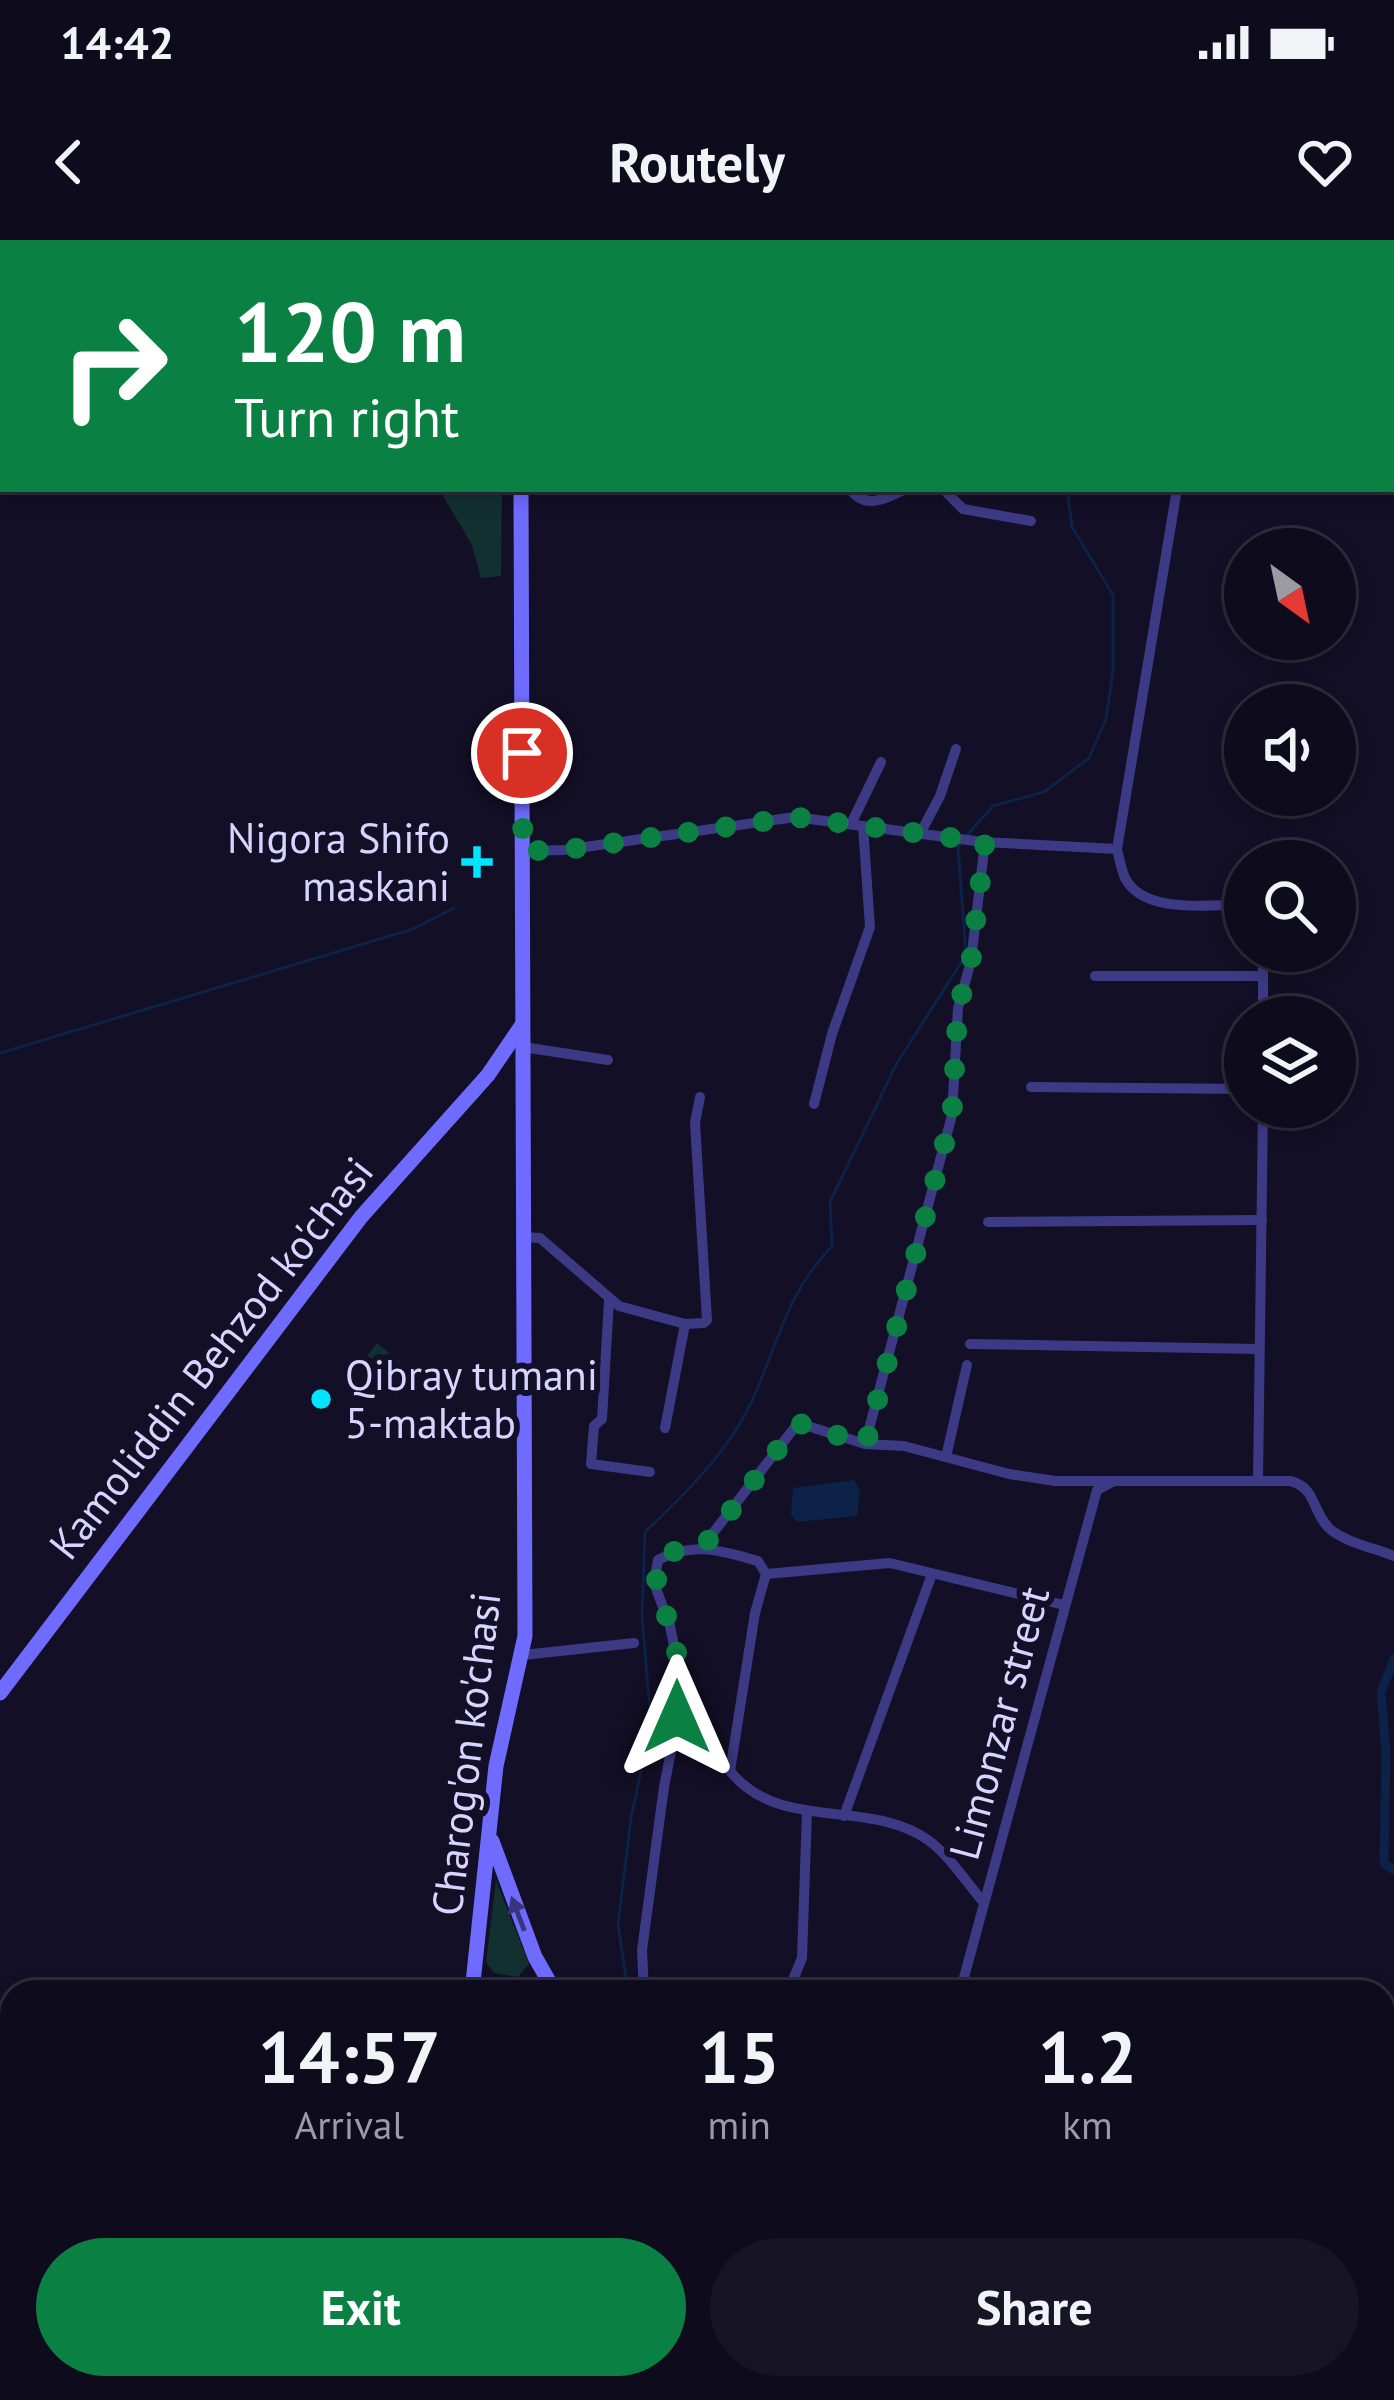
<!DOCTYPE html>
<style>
body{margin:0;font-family:"PT Sans",sans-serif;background:#171425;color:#f1f3f6;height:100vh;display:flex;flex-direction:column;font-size:45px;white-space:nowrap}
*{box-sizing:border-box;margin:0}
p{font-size:39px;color:#9b9ba3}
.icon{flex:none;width:66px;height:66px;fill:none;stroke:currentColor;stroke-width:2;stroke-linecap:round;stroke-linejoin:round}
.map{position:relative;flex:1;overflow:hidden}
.details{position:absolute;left:0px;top:1740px;width:1395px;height:420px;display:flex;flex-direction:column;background:#0e0b1c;border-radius:36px 36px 0 0;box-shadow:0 6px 18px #0003,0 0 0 3px #2e2b3b}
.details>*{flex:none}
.hud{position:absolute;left:0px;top:0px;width:1395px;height:252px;box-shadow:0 6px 18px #0003,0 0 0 3px #2e2b3b;background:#0b8043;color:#fff;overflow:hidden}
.needle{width:78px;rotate:147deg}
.controls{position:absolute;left:1224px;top:288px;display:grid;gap:24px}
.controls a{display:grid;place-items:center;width:132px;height:132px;border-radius:50%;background:#0e0b1c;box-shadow:0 6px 18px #0003,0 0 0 3px #2e2b3b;font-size:60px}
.pin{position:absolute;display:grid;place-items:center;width:102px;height:102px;color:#fff;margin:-51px;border:6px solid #fff;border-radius:50%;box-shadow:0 3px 12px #0007}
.me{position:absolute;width:132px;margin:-66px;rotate:0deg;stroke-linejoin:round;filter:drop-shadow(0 0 9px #0008)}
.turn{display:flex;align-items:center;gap:42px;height:252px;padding:0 36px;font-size:54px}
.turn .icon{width:156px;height:156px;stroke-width:2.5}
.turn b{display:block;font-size:84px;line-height:102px}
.eta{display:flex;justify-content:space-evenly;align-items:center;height:204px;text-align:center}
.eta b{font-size:72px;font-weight:600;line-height:84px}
.button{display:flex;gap:24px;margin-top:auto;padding:24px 36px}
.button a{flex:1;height:138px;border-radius:72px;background:#0b8043;color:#fff;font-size:48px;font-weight:600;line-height:138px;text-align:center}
.button a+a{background:#171425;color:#f1f3f6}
.status{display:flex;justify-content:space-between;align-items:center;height:84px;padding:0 60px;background:#0e0b1c;direction:ltr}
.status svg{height:33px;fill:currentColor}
header{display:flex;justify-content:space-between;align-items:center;height:156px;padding:0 36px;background:#0e0b1c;font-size:54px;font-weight:600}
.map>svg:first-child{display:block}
</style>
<div class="status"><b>14:42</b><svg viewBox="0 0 49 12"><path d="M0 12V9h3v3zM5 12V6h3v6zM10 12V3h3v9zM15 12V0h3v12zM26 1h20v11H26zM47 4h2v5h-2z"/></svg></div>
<header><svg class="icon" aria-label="back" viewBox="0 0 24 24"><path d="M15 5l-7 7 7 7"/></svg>Routely<svg class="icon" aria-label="heart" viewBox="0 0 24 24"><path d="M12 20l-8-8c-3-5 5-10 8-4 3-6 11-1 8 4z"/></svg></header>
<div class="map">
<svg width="1394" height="2160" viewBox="0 0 1394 2160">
<rect width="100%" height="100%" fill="#130f26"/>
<g fill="#12302f">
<path d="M 439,249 L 502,249 L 501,336 L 481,338 L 472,305 Z"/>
<path d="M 377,1103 L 416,1135 L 397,1158 L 358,1127 Z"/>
<path d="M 496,1640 L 529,1724 L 518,1737 L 494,1733 L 486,1722 Z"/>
<path d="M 44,2148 L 175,2148 L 197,2155 L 231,2150 L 234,2160 L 88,2160 Z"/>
</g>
<path fill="#0c2248" d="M 854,1240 L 860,1252 L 857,1276 L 797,1282 L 791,1275 L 793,1248 Z"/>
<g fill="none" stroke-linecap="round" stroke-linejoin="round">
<g stroke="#0c2248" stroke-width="3">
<path d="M 1062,0 L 1065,3"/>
<path d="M 968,594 L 993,566 L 1044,552 L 1089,518 L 1106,479 L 1113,432 L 1113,355 L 1072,287 L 1067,249"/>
<path d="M 0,813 L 413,689 L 454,668"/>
<path d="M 628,1752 L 618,1684 L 631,1578 L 651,1484 L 642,1376 L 645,1292 C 682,1257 723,1217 747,1171 C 777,1112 783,1056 832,1006 L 830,962 L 897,823 L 966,715 L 958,607 L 962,602"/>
<path d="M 650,2160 L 655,2148"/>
</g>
<g stroke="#0c2248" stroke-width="9">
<path d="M 1394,1419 L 1381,1452 L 1386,1513 L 1384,1623 L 1394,1630"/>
<path d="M 1383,1837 L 1394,1842"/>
<path d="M 987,2160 L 988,2148"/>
</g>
<g stroke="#3d3a85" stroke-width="10">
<path d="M 680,3 L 687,0"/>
<path d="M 938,3 L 939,0"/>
<path d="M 850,249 C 865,270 886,259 905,249"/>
<path d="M 943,249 L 963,269 L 1031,281"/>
<path d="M 1177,249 L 1117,609 C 1119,617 1121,629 1125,638 C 1144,675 1210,664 1245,665"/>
<path d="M 851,584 L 881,522"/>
<path d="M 920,594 L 940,556 L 956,509"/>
<path d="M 523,611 L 564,610 L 795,577 L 983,602 L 1117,609"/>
<path d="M 1095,736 L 1263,736"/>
<path d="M 1263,777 L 1263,711"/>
<path d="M 523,807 L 608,820"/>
<path d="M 1031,847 L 1245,849"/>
<path d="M 814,864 L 832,794 L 870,687 L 863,586"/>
<path d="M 988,982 L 1262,980"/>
<path d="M 526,997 L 540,998 L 619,1066 L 685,1084 L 704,1083 L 707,1080 L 695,883 L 700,857"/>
<path d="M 609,1061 L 602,1179 L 594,1186 L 591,1224 L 650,1232"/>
<path d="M 970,1104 L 1259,1109"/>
<path d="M 665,1188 L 685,1084"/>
<path d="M 865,1204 L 952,875 L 958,768 L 971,721 L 985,602"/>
<path d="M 946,1217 L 967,1125"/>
<path d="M 1258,1240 L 1263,867"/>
<path d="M 703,1306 L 798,1183 L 865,1204 L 904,1206 L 1009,1234 L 1055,1241 L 1290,1241 C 1317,1247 1312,1274 1331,1290 C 1348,1303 1374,1308 1394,1316"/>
<path d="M 766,1334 L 755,1373 L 730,1531 C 779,1593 870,1558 928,1600 C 949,1615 967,1643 984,1663"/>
<path d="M 766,1334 L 890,1323 L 1064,1365"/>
<path d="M 523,1415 L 634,1403"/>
<path d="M 844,1576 L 932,1334"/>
<path d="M 644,1752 L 642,1710 L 664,1547 L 683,1450 L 670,1386 L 654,1343 L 658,1320 C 694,1301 721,1311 758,1321 L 766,1334"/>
<path d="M 788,1752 L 802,1718 L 807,1571"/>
<path d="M 960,1752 L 1097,1250 L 1112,1242"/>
<path d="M 1383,1823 L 1394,1828"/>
<path d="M 0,2146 L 49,2160"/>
<path d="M 247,2148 L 249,2160"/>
<path d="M 755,2148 L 771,2160"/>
<path d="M 745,2160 L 746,2148"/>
<path d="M 852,2160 L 860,2148"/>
</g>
<g stroke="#6f6bff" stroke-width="15">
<path d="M 520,0 L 521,3"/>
<path d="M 0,1453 L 361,977 L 488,835 L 522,785"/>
<path d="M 492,1601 L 535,1717 L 555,1752"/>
<path d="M 474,1746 L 528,1752"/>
<path d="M 472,1752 L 496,1526 L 525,1396 L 521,249"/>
<path d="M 1383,1947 L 1394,1939"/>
<path d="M 0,2073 L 12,2077"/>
<path d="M 1111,2160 L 1126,2148"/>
</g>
</g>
<defs><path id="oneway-solid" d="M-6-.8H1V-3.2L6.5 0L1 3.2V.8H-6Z" transform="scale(3)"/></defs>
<use fill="#38347d" href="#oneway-solid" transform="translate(518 1674) rotate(-111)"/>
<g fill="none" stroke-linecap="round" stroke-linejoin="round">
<path stroke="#0b8043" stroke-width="21" stroke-dasharray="0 37.8" d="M 522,513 L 523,611 L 564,610 L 795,577 L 985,602 L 971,721 L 958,768 L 952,875 L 866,1204 L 798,1183 L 704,1306 L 677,1310 L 658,1320 C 653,1346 661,1359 669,1383 C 679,1414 683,1445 677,1477"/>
</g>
<g fill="#00e5ff" stroke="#130f26" stroke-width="4.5">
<path d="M471 604h12v12h12v12h-12v12h-12v-12h-12v-12h12z"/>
<circle cx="321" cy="1159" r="12"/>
</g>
<g text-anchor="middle" stroke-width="12" stroke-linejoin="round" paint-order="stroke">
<g font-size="42" fill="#d9d4ff" stroke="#130f26" text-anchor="end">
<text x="450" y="613">Nigora Shifo<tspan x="450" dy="48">maskani</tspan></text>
<text x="345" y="1150" text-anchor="start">Qibray tumani<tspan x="345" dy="48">5-maktab</tspan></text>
</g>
<g font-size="42" fill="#d9d4ff" stroke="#130f26">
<text transform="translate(211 1118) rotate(-52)" y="15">Kamoliddin Behzod ko'chasi</text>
<text transform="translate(999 1483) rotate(-75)" y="15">Limonzar street</text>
<text transform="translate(466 1514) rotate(-83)" y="15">Charog'on ko'chasi</text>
</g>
</g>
</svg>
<div class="controls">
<a><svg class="needle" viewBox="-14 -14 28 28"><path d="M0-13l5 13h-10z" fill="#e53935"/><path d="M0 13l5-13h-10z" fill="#9b9ba3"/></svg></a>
<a><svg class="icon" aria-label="sound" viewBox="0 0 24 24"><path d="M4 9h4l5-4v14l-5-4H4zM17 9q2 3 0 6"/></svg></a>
<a><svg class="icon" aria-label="search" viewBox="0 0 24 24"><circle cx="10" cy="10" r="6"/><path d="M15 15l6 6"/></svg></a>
<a><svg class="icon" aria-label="layers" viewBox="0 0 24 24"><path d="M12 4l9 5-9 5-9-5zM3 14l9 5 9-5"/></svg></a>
</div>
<div class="pin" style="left:522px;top:513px;background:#d93025"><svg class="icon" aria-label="arrive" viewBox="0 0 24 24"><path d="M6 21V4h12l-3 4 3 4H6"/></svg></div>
<svg class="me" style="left:677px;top:1477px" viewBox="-20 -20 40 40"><path d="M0-17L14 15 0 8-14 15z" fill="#0b8043" stroke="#fff" stroke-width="4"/></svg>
<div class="hud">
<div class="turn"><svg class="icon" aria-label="right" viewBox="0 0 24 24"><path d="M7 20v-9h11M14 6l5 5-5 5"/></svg><div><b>120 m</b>Turn right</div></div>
</div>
<section class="details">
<div class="eta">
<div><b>14:57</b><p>Arrival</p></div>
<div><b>15</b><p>min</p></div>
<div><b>1.2</b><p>km</p></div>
</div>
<div class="button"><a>Exit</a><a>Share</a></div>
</section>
</div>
